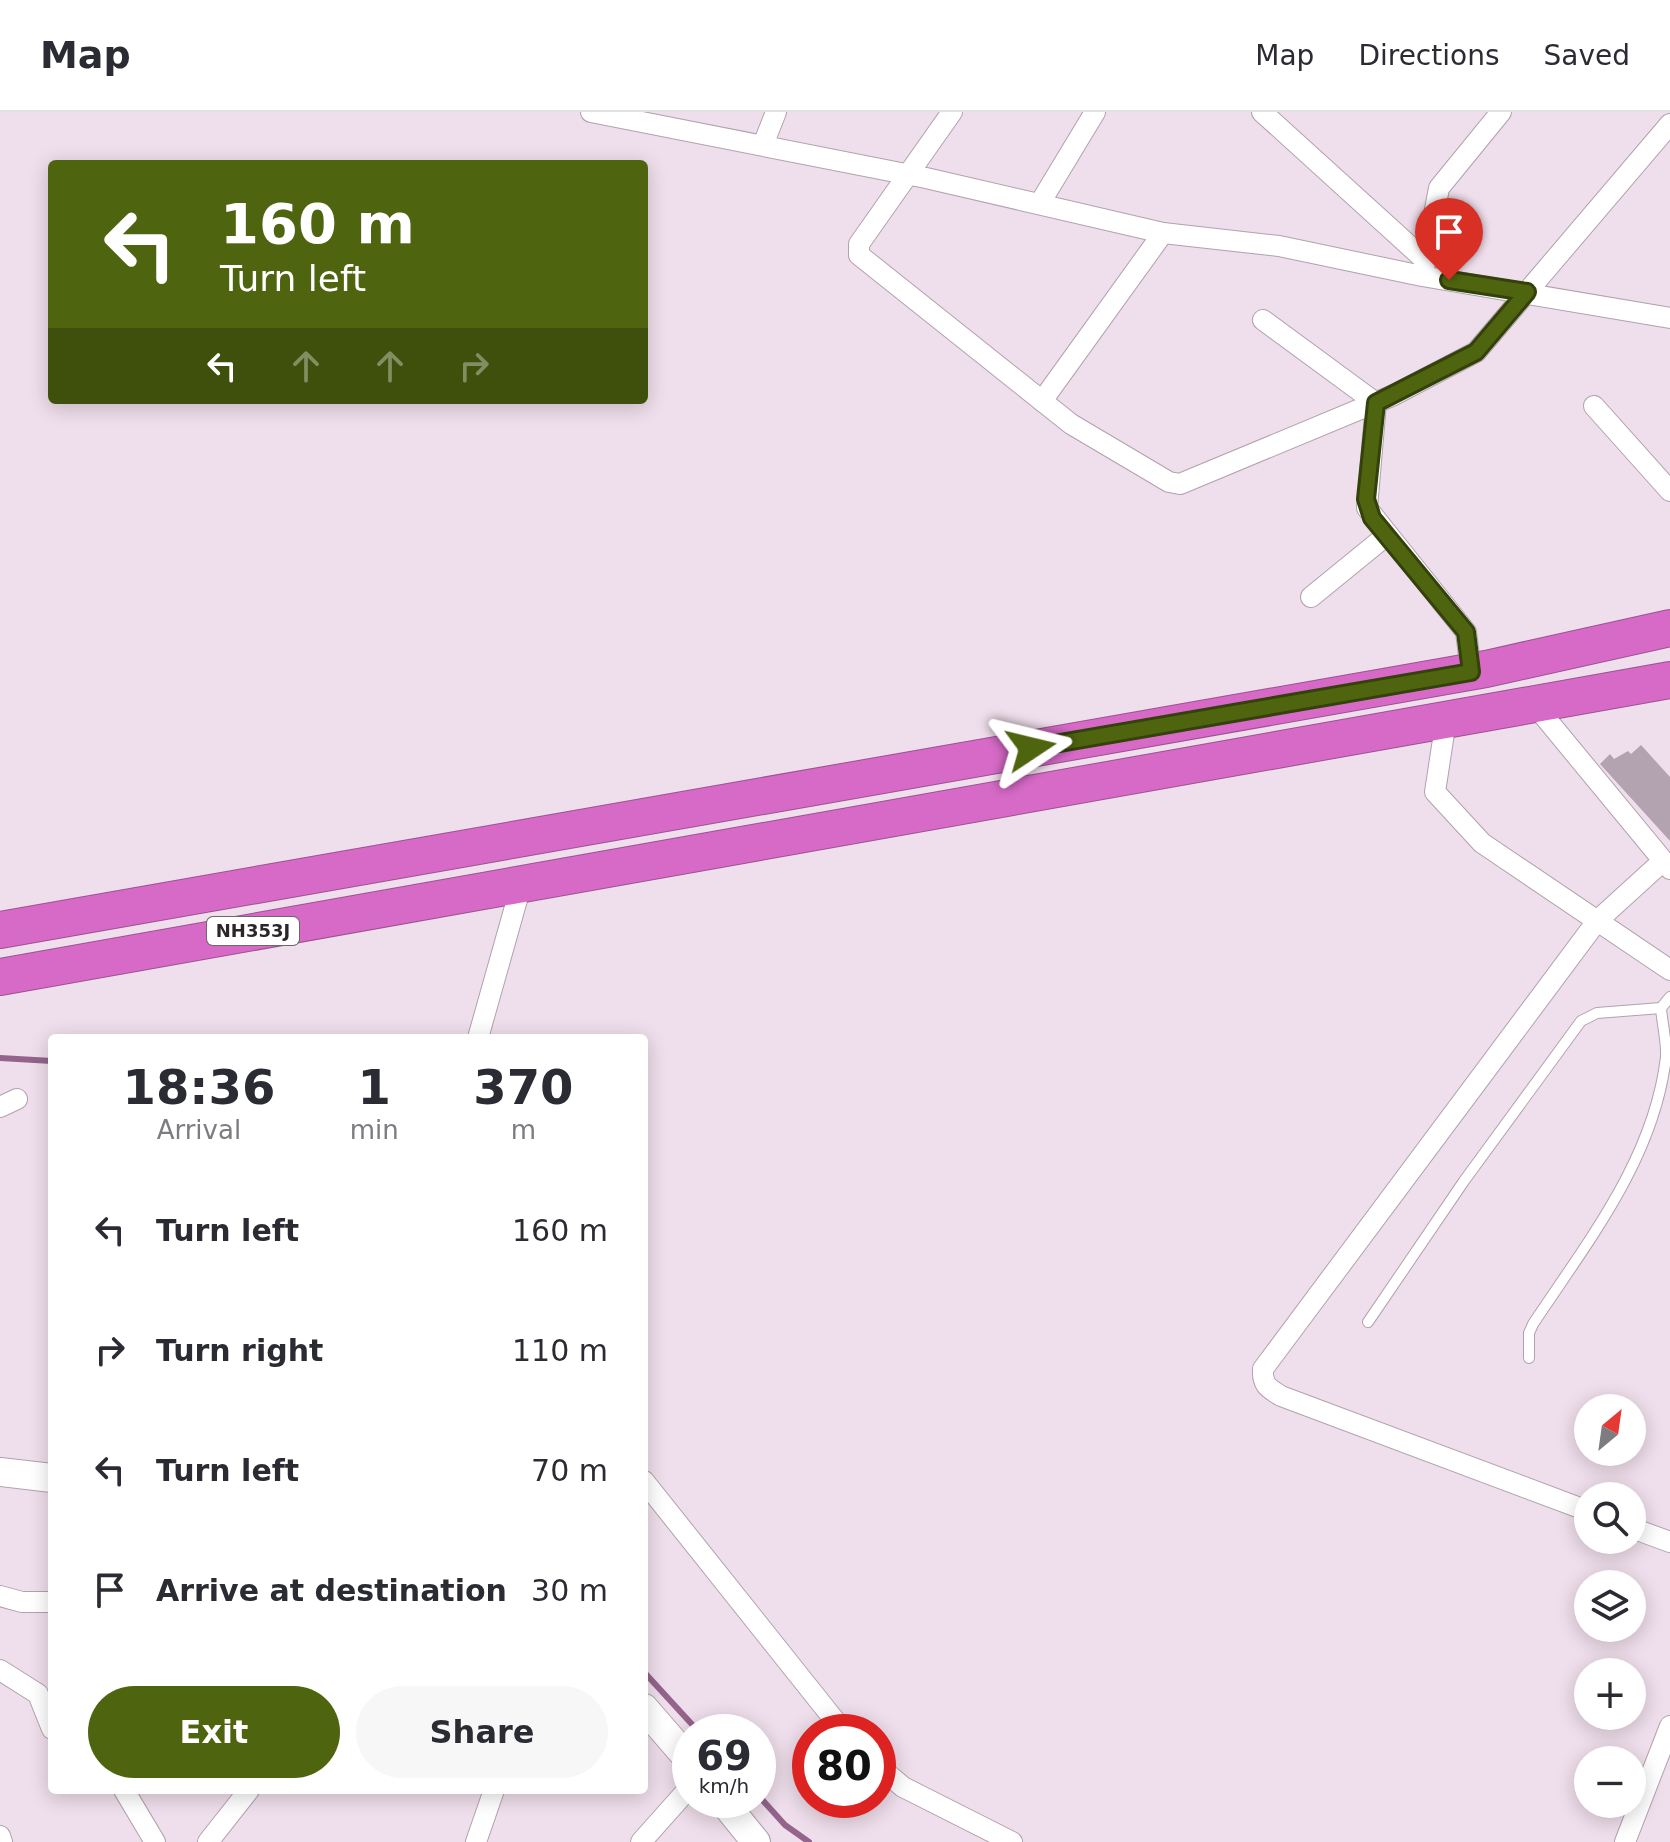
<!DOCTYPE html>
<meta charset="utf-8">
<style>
body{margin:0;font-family:"DejaVu Sans",sans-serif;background:#f7f7f7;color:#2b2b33;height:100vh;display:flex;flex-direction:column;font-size:30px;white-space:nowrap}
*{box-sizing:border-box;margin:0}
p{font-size:26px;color:#7c7c81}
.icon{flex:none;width:44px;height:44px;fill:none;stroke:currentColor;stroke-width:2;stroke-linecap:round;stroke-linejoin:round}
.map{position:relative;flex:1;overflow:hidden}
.details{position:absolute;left:48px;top:922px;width:600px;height:760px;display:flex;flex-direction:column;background:#fff;border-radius:8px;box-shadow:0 4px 20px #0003}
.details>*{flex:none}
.guide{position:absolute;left:48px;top:48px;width:600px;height:244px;border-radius:8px;box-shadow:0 4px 20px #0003;background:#4f640f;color:#fff;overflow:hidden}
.needle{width:52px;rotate:29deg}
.fabs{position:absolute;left:1574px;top:1282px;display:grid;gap:16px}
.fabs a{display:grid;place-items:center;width:72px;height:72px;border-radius:50%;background:#fff;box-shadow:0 4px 20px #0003;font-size:40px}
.speed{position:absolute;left:672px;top:1602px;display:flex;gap:16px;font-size:40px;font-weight:700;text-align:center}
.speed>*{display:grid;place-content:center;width:104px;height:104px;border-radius:50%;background:#fff;box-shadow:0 4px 20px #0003;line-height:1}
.speed small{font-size:20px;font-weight:400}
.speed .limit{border:12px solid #d22;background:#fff;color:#111}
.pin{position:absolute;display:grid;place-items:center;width:68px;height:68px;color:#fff;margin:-82px -34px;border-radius:50% 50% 50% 0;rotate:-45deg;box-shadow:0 0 8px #0007}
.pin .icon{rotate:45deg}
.me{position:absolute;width:88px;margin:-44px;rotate:80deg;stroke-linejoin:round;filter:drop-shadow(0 0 6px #0008)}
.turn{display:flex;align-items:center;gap:28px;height:168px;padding:0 40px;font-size:36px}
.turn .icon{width:104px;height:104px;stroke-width:2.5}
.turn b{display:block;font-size:56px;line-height:68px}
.lanes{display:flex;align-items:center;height:76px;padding:0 40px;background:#0003;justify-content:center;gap:40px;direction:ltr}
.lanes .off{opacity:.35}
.eta{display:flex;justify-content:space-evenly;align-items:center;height:136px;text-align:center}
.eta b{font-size:48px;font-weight:800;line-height:56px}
.action{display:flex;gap:16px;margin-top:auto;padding:16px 40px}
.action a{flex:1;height:92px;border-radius:48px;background:#4f640f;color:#fff;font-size:32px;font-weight:800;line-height:92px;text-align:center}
.action a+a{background:#f7f7f7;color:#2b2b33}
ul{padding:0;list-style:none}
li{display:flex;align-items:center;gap:24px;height:120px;padding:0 40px}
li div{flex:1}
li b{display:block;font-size:30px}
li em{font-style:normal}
header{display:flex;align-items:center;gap:48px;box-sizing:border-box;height:112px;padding:0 40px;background:#fff;border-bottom:2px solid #e1e1e2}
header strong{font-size:38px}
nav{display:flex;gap:44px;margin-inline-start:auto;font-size:28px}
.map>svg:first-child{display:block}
</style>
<header>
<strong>Map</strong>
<nav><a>Map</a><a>Directions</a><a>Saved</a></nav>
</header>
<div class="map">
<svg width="1670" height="1730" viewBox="0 0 1670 1730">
<rect width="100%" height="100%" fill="#efdeeb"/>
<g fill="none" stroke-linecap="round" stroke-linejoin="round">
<g stroke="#94648c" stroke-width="6">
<path d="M 0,946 L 52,949"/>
<path d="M 644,1560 L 699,1620"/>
<path d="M 758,1683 L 785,1713 L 809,1730"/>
</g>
</g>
<path fill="#b3a3b0" d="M 1641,633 L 1670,665 L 1670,729 L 1600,652 L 1610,642 L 1614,647 L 1628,639 L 1631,642 Z"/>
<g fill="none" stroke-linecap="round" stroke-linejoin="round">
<g stroke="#b1a2ae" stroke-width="12">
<g id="lane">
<path d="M 1368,1210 L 1464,1069 L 1581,909 L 1597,901 L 1661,896"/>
<path d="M 1529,1246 L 1529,1221 L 1533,1212 C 1588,1129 1654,1047 1666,945 C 1667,930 1662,911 1661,896 L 1670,885"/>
</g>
</g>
<g stroke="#b1a2ae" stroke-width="22">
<g id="street">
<path d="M 591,0 L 926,66 L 1163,121 L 1279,134 L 1422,164 L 1670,206"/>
<path d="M 952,0 L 859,132 L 859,143 L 1071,312 L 1169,370 L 1180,372 L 1394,283 L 1476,240 L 1670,12"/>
<path d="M 1262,0 L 1425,148"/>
<path d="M 763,33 L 776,0"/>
<path d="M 1040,91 L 1095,0"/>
<path d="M 1424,156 L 1439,76 L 1501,0"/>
<path d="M 1263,208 L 1376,291 L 1367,396 L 1466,520 L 1471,560"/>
<path d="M 1042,289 L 1163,121"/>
<path d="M 1594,294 L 1670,379"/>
<path d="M 1311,485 L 1387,423"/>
<path d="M 1534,592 L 1670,757"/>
<path d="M 1446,608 L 1435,680 L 1482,731 L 1670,858"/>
<path d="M 478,926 L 522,770"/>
<path d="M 0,995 L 17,987"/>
<path d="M 644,1369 L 844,1620"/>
<path d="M 1588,1399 L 1281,1284 C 1268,1276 1262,1273 1263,1257 L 1597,809 L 1663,749"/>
<path d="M 1632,1416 L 1670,1430"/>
<path d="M 0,1484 L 22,1490 L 52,1490"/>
<path d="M 0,1558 L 38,1582 L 52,1617"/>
<path d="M 878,1654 L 903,1675 L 1012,1730"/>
<path d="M 124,1678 L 155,1730"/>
<path d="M 0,1724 L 2,1730"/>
<path d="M 208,1730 L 249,1678"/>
<path d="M 476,1730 L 494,1678"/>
<path d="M 641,1730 L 690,1675"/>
<path d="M 1625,1730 L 1670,1614"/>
</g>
</g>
<g stroke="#b1a2ae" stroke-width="30">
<g id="secondary">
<path d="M 0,1360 L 52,1366"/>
<path d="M 644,1596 L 690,1649"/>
<path d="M 722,1688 L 756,1730"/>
</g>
</g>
<g stroke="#9b5290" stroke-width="38">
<g id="highway">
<path d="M 0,818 L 1486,557 L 1670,516"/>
<path d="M 0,865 L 1670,568"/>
</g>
</g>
<use href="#lane" stroke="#fff" stroke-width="10"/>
<use href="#street" stroke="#fff" stroke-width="20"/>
<use href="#secondary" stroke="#fff" stroke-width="28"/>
<use href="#highway" stroke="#d76ac7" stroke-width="36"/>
</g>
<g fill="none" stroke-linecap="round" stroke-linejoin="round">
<g stroke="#33410a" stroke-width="20">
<path id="route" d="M 1031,636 L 1471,560 L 1466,520 L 1372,406 L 1366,387 L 1376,291 L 1476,240 L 1527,180 L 1449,168"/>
</g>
<use href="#route" stroke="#4f640f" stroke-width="14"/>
</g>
<g text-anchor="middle" stroke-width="6" stroke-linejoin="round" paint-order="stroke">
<rect fill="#fff" stroke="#6b676b" stroke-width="2" x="207" y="805" width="92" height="28" rx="6"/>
<g font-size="18" font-weight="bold" fill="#2c262b">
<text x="253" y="825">NH353J</text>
</g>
</g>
</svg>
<div class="fabs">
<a><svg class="needle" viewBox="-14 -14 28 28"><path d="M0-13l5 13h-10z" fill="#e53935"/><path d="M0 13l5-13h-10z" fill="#7c7c81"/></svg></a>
<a><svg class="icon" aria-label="search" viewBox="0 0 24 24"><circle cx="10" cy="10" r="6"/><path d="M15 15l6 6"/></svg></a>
<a><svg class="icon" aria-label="layers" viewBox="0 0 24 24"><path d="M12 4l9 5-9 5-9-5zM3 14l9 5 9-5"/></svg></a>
<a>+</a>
<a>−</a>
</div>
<div class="speed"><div>69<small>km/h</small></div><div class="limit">80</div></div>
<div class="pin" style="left:1449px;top:168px;background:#d93025"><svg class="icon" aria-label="arrive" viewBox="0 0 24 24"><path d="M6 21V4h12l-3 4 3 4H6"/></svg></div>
<svg class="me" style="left:1031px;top:636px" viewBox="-20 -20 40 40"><path d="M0-17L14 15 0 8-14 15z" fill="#4f640f" stroke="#fff" stroke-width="4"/></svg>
<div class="guide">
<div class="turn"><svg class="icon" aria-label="left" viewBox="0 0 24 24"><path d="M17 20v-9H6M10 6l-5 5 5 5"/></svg><div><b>160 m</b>Turn left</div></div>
<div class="lanes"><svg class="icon" aria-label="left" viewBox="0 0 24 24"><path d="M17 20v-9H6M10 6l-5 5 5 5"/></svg><svg class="icon off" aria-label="ahead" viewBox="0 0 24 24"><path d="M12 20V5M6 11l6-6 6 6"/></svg><svg class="icon off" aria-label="ahead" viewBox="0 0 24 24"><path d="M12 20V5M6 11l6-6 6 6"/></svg><svg class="icon off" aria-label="right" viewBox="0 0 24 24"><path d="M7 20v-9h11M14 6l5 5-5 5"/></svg></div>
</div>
<section class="details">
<div class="eta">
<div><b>18:36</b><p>Arrival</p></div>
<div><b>1</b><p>min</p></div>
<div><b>370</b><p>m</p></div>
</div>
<ul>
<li><svg class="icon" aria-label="left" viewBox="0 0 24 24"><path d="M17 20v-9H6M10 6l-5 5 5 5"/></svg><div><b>Turn left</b></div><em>160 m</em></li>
<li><svg class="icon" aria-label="right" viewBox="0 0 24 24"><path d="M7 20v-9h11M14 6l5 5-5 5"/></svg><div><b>Turn right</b></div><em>110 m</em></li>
<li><svg class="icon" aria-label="left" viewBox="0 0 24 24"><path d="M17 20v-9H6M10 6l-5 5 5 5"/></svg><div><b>Turn left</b></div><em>70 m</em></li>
<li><svg class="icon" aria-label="arrive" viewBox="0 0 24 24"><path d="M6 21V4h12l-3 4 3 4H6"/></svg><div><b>Arrive at destination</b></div><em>30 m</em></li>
</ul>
<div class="action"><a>Exit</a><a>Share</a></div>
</section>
</div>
